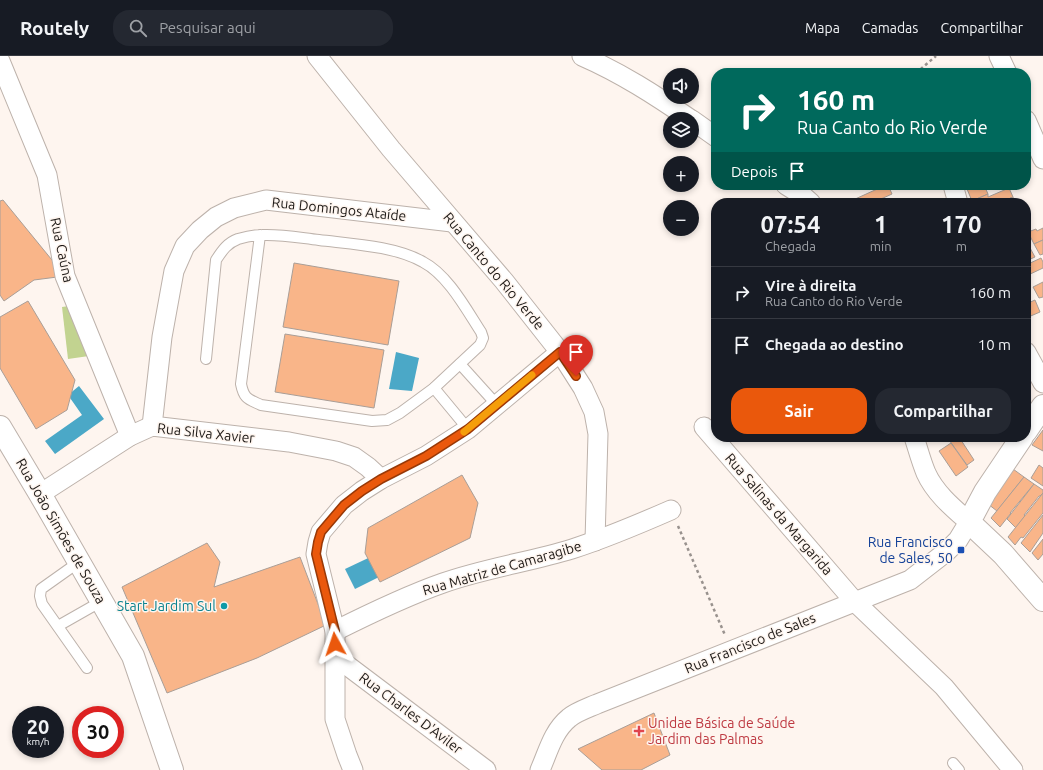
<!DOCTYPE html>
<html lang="pt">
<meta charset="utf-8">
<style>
body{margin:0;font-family:Ubuntu,sans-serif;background:#242831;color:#f1f3f6;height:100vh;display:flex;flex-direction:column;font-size:15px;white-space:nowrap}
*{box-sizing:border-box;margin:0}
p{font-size:13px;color:#9ea1a6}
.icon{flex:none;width:22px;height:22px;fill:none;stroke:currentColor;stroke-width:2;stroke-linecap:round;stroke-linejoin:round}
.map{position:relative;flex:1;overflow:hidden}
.side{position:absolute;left:711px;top:142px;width:320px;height:244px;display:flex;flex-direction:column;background:#171b24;border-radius:16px;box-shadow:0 2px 6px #0003}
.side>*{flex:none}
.top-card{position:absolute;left:711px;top:12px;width:320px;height:122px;border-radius:16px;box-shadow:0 2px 6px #0003;background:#00695c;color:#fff;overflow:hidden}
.buttons{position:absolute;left:663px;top:12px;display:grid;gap:8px}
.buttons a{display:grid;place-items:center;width:36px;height:36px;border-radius:50%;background:#171b24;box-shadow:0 2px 6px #0003;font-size:20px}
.speed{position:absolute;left:12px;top:650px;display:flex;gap:8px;font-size:20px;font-weight:700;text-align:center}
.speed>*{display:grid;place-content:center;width:52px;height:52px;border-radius:50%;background:#171b24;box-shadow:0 2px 6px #0003;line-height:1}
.speed small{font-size:10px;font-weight:400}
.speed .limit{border:6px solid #d22;background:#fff;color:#111}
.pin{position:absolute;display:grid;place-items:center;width:34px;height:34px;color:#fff;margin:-41px -17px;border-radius:50% 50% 50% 0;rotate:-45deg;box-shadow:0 0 4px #0007}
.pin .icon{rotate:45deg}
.me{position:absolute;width:44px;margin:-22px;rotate:355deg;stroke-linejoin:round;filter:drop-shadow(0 0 3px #0008)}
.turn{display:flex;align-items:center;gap:14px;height:84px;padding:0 20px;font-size:18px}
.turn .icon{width:52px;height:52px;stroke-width:2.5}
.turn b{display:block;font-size:28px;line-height:34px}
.then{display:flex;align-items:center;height:38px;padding:0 20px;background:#0003;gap:8px;font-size:15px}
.eta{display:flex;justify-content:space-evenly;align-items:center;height:68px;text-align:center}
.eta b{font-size:24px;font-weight:700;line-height:28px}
.button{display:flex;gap:8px;margin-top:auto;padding:8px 20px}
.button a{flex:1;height:46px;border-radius:16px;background:#ea580c;color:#fff;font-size:16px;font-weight:700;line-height:46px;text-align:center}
.button a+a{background:#242831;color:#f1f3f6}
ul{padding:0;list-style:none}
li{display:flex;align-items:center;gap:12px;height:52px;padding:0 20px;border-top:1px solid #363941}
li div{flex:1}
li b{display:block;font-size:15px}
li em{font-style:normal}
header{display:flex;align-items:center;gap:24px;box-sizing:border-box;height:56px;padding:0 20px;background:#171b24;border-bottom:1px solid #363941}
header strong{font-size:19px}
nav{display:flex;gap:22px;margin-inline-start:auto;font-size:14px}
.search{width:280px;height:36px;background:#242831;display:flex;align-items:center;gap:10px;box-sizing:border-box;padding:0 14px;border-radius:16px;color:#9ea1a6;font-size:15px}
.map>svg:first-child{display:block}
</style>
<header>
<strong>Routely</strong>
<div class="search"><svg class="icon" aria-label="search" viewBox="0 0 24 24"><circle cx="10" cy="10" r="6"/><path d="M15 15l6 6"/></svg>Pesquisar aqui</div>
<nav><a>Mapa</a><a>Camadas</a><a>Compartilhar</a></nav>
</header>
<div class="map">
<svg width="1043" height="714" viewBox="0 0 1043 714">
<rect width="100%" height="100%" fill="#fef5ef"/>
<path fill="#c2d390" d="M 83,248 L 89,300 L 68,303 L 62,251 Z"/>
<g fill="#4ba8c7">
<path d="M 396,296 L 419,302 L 412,335 L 389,333 Z"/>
<path d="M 79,330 L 104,363 L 55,398 L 45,385 L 82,359 L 68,339 Z"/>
<path d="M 381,496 L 391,515 L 355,533 L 345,513 Z"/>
</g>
<g fill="#f9b589" stroke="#a99e97">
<path d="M 886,129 L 888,129 L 892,138 L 872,147 L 854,147 L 853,144 Z"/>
<path d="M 977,129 L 984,129 L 988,138 L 972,145 L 967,133 Z"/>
<path d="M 1009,132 L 1013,141 L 999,147 L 973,147 L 972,145 L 988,138 L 988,141 Z"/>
<path d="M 1013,141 L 1015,147 L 999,147 Z"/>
<path d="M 3,144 L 65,220 L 34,224 L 4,245 L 0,239 L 0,145 Z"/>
<path d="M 1043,172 L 1043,184 L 1034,188 L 1028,176 L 1036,173 L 1037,175 Z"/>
<path d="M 1043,184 L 1043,198 L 1040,199 L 1034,188 Z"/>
<path d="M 1030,192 L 1035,201 L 1026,205 L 1026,194 Z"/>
<path d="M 1041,202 L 1043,206 L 1043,212 L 1026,220 L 1026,209 Z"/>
<path d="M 294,207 L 399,225 L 388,289 L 283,271 Z"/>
<path d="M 1043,226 L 1043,241 L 1039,242 L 1033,231 Z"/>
<path d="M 1035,244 L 1040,256 L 1026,262 L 1026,248 Z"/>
<path d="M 28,245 L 75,324 L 67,354 L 36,373 L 0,312 L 0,261 Z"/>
<path d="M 285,278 L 384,294 L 374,352 L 275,336 Z"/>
<path d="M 1043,374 L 1043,395 L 1032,389 Z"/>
<path d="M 947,381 L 959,381 L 974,404 L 967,409 Z"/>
<path d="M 951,387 L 968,411 L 956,420 L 939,395 Z"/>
<path d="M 1039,409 L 1043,412 L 1043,430 L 1031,422 Z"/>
<path d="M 1013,413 L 1024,421 L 997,455 L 988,448 Z"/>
<path d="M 462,419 L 478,447 L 470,482 L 380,526 L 365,497 L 368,472 Z"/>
<path d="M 1024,421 L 1034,428 L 1010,457 L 1011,457 L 1000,471 L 991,462 Z"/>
<path d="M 1034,428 L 1043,434 L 1043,437 L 1040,440 L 1039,440 L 1024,459 L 1025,460 L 1016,472 L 1007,463 Z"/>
<path d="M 1043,437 L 1043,457 L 1023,482 L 1021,481 L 1015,489 L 1008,481 Z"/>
<path d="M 1043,459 L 1043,477 L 1030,496 L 1021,487 Z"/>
<path d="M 1043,483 L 1043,498 L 1038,504 L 1032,497 Z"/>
<path d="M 207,487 L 220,506 L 214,531 L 300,501 L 326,569 L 257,602 L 167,637 L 122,531 Z"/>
<path d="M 654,657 L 670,699 L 641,714 L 602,714 L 578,693 Z"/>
</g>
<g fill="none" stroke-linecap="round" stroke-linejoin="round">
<g stroke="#bdb2ab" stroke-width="12">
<g id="service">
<path d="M 206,303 L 216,204 C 222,195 227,187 238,183 C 245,181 255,179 262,179 C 281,178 301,182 319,184 C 351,188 395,190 423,206 C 448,219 466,253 481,276 L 483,282 L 480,289 L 434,332 L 400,357 L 387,364 L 372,365 L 261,349 C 248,343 244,343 241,328 L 260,179"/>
<path d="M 460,308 L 497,349"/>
<path d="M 434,332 L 468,373"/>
<path d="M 79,506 L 41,533 L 40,540 L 42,548 L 87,612"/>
<path d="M 58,570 L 102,545"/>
<path d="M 953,707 L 959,714"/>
</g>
</g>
<g stroke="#bdb2ab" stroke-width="21">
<g id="minor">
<path d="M 317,0 L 391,93 L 504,225 L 560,296 L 583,332 L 594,356 L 598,378 L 595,485"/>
<path d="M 582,0 C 621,17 655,39 690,63"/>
<path d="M 999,0 L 1007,17"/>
<path d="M 0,5 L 47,119 L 65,220 L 130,380"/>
<path d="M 692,64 L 716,81"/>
<path d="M 1026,64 L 1043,103"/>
<path d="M 786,129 L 802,139 L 811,147"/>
<path d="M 953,129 L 958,147"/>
<path d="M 1026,296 L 1043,327"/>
<path d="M 152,370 L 162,281 L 174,215 L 185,190 L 200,174 L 216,161 L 234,152 L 266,144 L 452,166"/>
<path d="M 704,371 L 855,546 L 944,631 L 1013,714"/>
<path d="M 40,438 L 130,380 L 152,370 L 289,386 L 336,395 L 354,401 L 368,411 L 381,423"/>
<path d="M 335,575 C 371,557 406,540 443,527 C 485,512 530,506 572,493 C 606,482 639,468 671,454"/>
<path d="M 336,601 L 486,714"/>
<path d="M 353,714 L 347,699 L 335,663 L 335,575 L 316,498 L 318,486 L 321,476 L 344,449 L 362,435 L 381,423 L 426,400 L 468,373 L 560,296"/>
<path d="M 540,714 C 548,696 553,675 569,662 C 576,656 588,652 597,648 L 910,524 L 946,496 L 958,484 L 969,466 C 953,452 935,437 926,417 C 921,405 918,393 914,381"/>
</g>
</g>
<g stroke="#bdb2ab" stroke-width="24">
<g id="tertiary">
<path d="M 0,371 L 40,438 L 133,600 L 172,714"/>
<path d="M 1026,375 L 1043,350"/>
<path d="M 1022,381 L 985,436 L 969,466 L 1003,498 L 1043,544"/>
</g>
</g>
<g stroke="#99928e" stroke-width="2.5" stroke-dasharray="3 3" stroke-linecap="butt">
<path d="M 916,17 L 936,0"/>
<path d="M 678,470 L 725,579"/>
</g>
<use href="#service" stroke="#fff" stroke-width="10"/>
<use href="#minor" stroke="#fff" stroke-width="19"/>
<use href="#tertiary" stroke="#fff" stroke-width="22"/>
</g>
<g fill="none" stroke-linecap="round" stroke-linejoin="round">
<g stroke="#983908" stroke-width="10">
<path id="route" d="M 335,588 L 335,575 L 316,498 L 318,486 L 321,476 L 344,449 L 362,435 L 381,423 L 426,400 L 468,373 L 560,296 L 576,320"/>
</g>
<use href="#route" stroke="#ea580c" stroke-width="7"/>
<path stroke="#f59e0b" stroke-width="7" d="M 464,376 L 532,319"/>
</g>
<rect fill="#1a4fb4" stroke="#fef5ef" stroke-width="1.5" x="957" y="490" width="8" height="8" rx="2"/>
<circle fill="#0f9aa8" stroke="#fef5ef" stroke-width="1.5" cx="224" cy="550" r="4"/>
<path fill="#e0444e" stroke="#fef5ef" stroke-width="1.5" d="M637 669h4v4h4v4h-4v4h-4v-4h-4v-4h4z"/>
<g text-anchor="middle" stroke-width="3" stroke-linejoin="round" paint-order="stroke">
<g font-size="14" fill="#1d1916" stroke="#fef5ef">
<text transform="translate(339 153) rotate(6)" y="5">Rua Domingos Ataíde</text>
<text transform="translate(62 194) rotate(78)" y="5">Rua Caúna</text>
<text transform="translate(494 215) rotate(50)" y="5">Rua Canto do Rio Verde</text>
<text transform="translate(206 377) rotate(6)" y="5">Rua Silva Xavier</text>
<text transform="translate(779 458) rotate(49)" y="5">Rua Salinas da Margarida</text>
<text transform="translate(61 475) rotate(60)" y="5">Rua João Simões de Souza</text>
<text transform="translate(502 512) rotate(-16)" y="5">Rua Matriz de Camaragibe</text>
<text transform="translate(750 587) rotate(-22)" y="5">Rua Francisco de Sales</text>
<text transform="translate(411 657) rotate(37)" y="5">Rua Charles D'Aviler</text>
</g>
<g font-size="14" fill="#164399" stroke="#fef5ef" text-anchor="end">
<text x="953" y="491">Rua Francisco<tspan x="953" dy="16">de Sales, 50</tspan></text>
</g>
<g font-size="14" fill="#0d838f" stroke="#fef5ef" text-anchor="end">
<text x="216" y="555">Start Jardim Sul</text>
</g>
<g font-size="14" fill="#be3a42" stroke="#fef5ef" text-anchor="start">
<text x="648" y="672">Unidae Básica de Saúde<tspan x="648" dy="16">Jardim das Palmas</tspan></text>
</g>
</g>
</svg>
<div class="buttons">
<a><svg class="icon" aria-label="sound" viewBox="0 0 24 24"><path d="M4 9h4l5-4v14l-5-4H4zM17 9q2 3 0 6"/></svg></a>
<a><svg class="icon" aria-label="layers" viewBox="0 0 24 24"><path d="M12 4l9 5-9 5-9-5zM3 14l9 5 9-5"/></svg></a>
<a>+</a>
<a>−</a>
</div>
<div class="speed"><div>20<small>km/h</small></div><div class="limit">30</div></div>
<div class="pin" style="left:576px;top:320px;background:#d93025"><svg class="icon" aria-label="arrive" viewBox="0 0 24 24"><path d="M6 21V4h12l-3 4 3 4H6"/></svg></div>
<svg class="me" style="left:335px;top:588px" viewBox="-20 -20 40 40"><path d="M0-17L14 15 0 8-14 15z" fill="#ea580c" stroke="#fff" stroke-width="4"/></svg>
<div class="top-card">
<div class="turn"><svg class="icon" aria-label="right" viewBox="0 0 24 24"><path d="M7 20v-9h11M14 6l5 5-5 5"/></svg><div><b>160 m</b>Rua Canto do Rio Verde</div></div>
<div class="then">Depois<svg class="icon" aria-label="arrive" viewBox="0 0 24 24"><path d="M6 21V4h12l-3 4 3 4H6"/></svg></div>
</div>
<section class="side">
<div class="eta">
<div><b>07:54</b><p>Chegada</p></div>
<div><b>1</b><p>min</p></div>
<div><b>170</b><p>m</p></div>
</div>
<ul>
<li><svg class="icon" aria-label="right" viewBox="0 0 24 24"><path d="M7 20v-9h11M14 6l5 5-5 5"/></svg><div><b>Vire à direita</b><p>Rua Canto do Rio Verde</p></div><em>160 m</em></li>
<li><svg class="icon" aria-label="arrive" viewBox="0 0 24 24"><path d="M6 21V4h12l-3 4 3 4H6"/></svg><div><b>Chegada ao destino</b></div><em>10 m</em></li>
</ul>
<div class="button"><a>Sair</a><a>Compartilhar</a></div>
</section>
</div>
